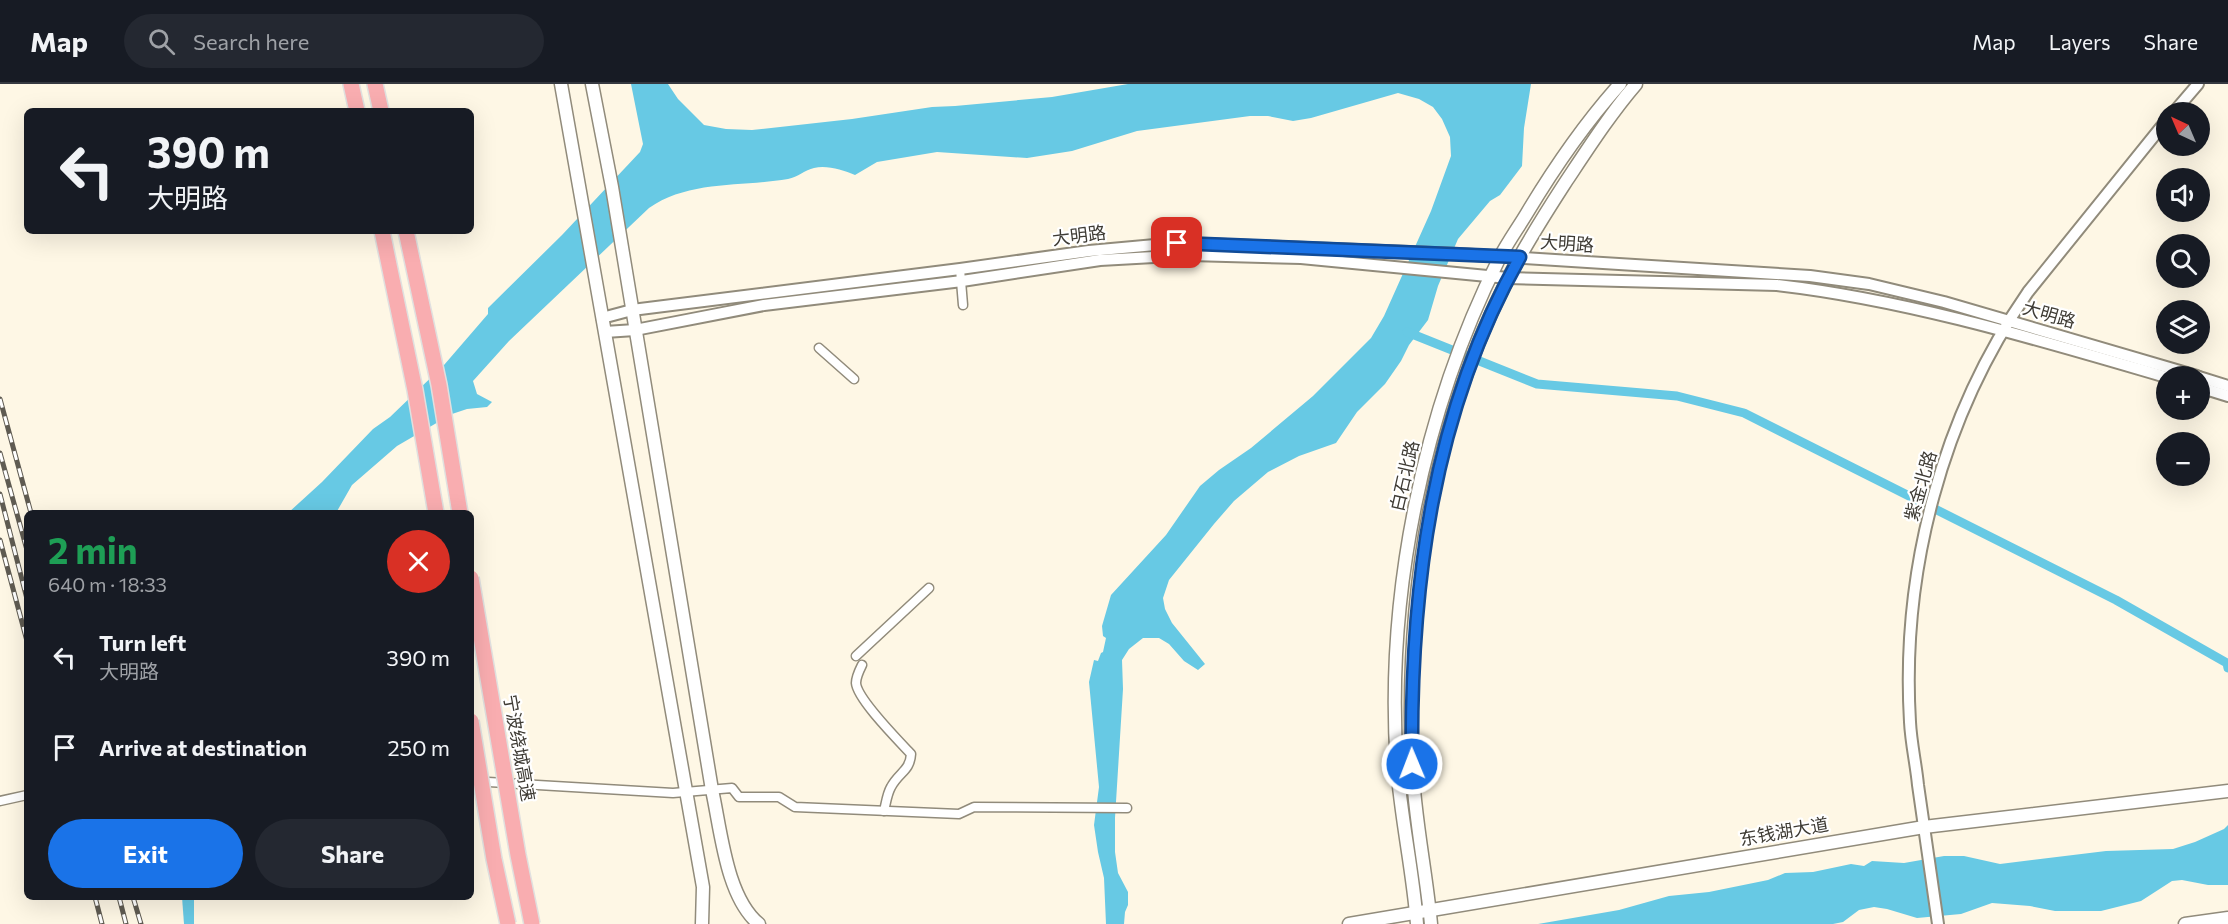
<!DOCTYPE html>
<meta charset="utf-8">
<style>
body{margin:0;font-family:Commissioner,"Noto Sans SC",sans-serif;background:#242831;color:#f1f3f6;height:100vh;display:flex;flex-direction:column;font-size:22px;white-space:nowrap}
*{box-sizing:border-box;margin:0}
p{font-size:20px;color:#9ea1a6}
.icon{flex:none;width:33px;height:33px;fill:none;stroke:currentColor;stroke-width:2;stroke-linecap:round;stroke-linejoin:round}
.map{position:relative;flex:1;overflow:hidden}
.drawer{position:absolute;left:24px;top:426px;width:450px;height:390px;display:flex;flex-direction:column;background:#171b24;border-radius:9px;box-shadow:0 6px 24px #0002}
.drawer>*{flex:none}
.hud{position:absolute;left:24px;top:24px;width:450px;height:126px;border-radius:9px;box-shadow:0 6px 24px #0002;background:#171b24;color:#f1f3f6;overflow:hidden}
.needle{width:39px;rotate:316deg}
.controls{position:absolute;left:2156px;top:18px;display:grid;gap:12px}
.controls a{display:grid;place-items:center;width:54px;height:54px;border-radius:50%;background:#171b24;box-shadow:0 6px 24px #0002;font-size:30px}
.pin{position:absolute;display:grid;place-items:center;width:51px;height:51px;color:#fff;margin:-26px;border-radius:12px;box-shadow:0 3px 9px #0006}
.me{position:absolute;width:66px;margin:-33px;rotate:359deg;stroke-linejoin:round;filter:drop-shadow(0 0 4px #0008)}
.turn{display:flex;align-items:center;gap:21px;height:126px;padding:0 24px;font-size:27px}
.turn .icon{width:78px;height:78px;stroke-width:2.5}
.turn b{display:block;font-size:42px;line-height:51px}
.round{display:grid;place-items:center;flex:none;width:63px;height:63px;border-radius:32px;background:#242831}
.summary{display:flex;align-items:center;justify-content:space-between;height:102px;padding:0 24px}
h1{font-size:36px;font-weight:700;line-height:45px;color:#1e9e55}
.cta{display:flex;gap:12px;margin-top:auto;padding:12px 24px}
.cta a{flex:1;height:69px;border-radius:36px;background:#1a73e8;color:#fff;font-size:24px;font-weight:700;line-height:69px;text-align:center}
.cta a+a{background:#242831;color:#f1f3f6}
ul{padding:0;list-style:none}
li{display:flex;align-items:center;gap:18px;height:90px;padding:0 24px}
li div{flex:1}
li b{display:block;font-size:22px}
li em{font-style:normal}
header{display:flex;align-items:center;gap:36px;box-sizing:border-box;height:84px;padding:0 30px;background:#171b24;border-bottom:2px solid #363941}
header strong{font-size:28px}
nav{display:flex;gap:33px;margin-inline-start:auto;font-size:21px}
.search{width:420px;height:54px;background:#242831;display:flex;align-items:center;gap:15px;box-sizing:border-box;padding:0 21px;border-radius:33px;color:#9ea1a6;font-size:22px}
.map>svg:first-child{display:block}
</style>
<header>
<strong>Map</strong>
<div class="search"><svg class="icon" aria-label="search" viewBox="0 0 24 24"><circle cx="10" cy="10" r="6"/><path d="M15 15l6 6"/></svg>Search here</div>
<nav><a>Map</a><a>Layers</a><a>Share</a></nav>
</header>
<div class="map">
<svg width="2228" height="840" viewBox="0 0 2228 840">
<rect width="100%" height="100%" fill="#fef7e5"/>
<g fill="#67c9e4">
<path d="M 631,0 L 668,0 L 678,15 L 704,41 L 726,45 L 752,46 L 852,35 L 932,23 L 955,22 L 1052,13 L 1128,0 L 1531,0 L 1524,44 L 1522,82 L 1500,111 L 1490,117 L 1458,155 L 1438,202 L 1428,236 L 1409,261 L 1401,277 L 1385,300 L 1357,328 L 1336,359 L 1299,372 L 1268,388 L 1234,417 L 1214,440 L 1169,496 L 1163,514 L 1165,525 L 1172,539 L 1205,580 L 1198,586 L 1184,577 L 1169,560 L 1159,554 L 1143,554 L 1129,565 L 1122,576 L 1123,605 L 1115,734 L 1115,768 L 1118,789 L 1128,808 L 1128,821 L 1125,828 L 1124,840 L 1106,840 L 1104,794 L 1098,768 L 1094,741 L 1099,703 L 1089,598 L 1094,576 L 1098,577 L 1101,569 L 1103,568 L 1106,554 L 1103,552 L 1102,542 L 1111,511 L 1166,451 L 1200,402 L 1219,386 L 1251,364 L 1313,312 L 1371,254 L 1384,232 L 1431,127 L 1451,72 L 1450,53 L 1442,35 L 1433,23 L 1419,15 L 1398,9 L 1311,34 L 1293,37 L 1268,32 L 1250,32 L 1137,47 L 1072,67 L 1027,74 L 937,68 L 877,78 L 855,91 C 843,86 827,81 814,84 C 805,86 798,93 788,95 C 742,103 689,96 649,124 L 509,257 L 473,297 L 477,310 L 492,318 L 487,323 L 467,325 L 452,330 L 397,362 L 352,401 L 336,429 L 288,429 L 322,398 L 373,345 L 390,333 L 444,281 L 488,230 L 488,224 L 562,151 L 640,68 L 643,60 Z"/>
<path d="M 2228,741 L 2228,801 L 2208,801 L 2182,796 L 2172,797 L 2141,817 L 2101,827 L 2055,827 L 2030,822 L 1992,819 L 1961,830 L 1917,834 L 1887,825 L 1874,823 L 1859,826 L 1843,838 L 1833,840 L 1538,840 L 1619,826 L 1669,812 L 1709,808 L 1768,796 L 1785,789 L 1813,788 L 1851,780 L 1864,782 L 1872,777 L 1904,779 L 1944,772 L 1964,772 L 2000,780 L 2106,767 L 2173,765 L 2195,758 L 2224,745 Z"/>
<path d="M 182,813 L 194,813 L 194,840 L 184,840 Z"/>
</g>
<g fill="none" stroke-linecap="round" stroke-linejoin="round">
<path stroke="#67c9e4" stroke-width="9" d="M 1407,248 L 1537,300 L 1677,312 L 1744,329 L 2116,516 L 2227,579 L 2228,584"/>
<g stroke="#918b7b" stroke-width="11">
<g id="minor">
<path d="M 960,185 L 963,221"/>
<path d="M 819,264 L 854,295"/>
<path d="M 856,572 L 929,504"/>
<path d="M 862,581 C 859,587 856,593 856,599 C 857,615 899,657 911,670 C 910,687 899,688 891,703 C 887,710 886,719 884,727"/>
<path d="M 471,697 L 673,709 L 732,704 L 739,713 L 779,713 L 795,723 L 959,730 L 974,723 L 1127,724"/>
<path d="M 0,717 L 27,711"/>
</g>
</g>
<g stroke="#918b7b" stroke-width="14">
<g id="tertiary">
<path d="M 2174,28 L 2198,0"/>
<path d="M 602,234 L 632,226 L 960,185 L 1089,167 L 1177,159 L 1459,170 L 1810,192 L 1869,200 L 1944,218 L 2197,292"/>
<path d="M 605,248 L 635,246 L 764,221 L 962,197 L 1100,176 L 1190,171 L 1301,174 L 1508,194 L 1777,201 C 1908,216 2039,256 2166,293"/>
<path d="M 2199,293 L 2228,302"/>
<path d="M 2199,303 L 2228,312"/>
<path d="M 1938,840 C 1931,794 1925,747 1918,701 C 1916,680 1911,659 1910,638 C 1901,487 1942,332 2028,208 L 2166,37"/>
</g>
</g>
<g stroke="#918b7b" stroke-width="15">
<g id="secondary">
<path d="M 561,0 L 703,803 L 702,840"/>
<path d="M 592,0 L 612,103 L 712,706 C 721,746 726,813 759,840"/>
<path d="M 1349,840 L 1924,743 L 2228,707"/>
<path d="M 1417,840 C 1413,787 1401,735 1397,682 C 1385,513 1423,326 1499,175 C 1507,159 1518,144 1527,129 C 1554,84 1585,39 1620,0"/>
<path d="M 1431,840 C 1426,786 1414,732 1412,678 C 1405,513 1432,340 1509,193 C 1526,159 1547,127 1567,96 C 1589,63 1611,29 1636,0"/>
<path d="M 2185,840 L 2228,834"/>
</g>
</g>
<g stroke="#e0e0df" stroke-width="18">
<g id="motorway">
<path d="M 351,0 L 357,27"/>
<path d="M 375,0 L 381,27"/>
<path d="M 382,147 L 415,306 L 436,429"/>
<path d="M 406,147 L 439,301 L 460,429"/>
</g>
</g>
<use href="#minor" stroke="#fff" stroke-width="8"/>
<use href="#tertiary" stroke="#fff" stroke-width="10"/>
<use href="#secondary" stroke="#fff" stroke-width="12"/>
<use href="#motorway" stroke="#f9adb0" stroke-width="15"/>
<g stroke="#5f5b52" stroke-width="5">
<g id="rail">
<path d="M 0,315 L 31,429"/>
<path d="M 0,369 L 27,466"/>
<path d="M 0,410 L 27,515"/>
<path d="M 0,456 L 27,557"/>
<path d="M 95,813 L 102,840"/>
<path d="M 119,813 L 126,840"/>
<path d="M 133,813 L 141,840"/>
</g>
</g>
<use href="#rail" stroke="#fff" stroke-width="3" stroke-dasharray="9" stroke-linecap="butt"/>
<g stroke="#e0e0df" stroke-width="18" stroke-linecap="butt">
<g id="motorway-bridge">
<path d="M 471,494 L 518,771 L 532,840"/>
<path d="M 471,637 L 494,775 L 508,840"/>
</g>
</g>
<use href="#motorway-bridge" stroke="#f9adb0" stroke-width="15"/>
</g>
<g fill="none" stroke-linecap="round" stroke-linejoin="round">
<g stroke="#114b97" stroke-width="15">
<path id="route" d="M 1177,159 L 1520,173 C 1432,329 1410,504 1412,680"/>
</g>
<use href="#route" stroke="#1a73e8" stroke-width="10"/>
</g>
<g text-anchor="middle" stroke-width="4.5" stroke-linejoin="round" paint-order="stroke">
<g font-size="18" fill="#3e3b34" stroke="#fff">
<text transform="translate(1079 152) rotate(-7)" y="6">大明路</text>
<text transform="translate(1567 160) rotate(4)" y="6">大明路</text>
<text transform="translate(2049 231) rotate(16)" y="6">大明路</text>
<text transform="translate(1405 392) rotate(-77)" y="6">白石北路</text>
<text transform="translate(1921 402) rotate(-74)" y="6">紫金北路</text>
<text transform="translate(519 664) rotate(80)" y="6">宁波绕城高速</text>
<text transform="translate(1784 748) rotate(-10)" y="6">东钱湖大道</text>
</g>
</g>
</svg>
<div class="controls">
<a><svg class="needle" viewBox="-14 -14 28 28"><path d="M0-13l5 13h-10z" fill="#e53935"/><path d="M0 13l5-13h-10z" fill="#9ea1a6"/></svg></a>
<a><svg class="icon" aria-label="sound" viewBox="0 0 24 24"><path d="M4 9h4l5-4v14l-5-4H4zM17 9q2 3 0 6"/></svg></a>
<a><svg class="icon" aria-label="search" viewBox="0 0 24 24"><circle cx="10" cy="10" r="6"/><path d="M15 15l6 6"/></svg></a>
<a><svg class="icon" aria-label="layers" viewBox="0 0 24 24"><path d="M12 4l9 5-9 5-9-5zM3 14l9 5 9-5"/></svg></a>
<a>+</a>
<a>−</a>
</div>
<div class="pin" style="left:1177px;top:159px;background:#d93025"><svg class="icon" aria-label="arrive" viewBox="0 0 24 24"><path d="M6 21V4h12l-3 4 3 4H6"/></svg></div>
<svg class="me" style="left:1412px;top:680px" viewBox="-20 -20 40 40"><circle r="17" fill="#1a73e8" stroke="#fff" stroke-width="3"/><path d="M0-11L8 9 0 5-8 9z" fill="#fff"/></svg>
<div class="hud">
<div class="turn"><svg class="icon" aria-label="left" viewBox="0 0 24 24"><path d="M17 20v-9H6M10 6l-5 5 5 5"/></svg><div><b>390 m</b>大明路</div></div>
</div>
<section class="drawer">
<div class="summary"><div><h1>2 min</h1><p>640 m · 18:33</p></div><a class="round" style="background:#d93025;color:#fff"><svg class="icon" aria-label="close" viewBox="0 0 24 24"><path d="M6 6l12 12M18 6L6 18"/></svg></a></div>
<ul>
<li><svg class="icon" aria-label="left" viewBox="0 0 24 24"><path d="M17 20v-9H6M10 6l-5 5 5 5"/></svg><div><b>Turn left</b><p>大明路</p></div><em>390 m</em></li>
<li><svg class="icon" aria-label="arrive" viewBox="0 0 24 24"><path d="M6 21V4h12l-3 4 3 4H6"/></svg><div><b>Arrive at destination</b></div><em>250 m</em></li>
</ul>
<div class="cta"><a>Exit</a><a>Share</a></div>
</section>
</div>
